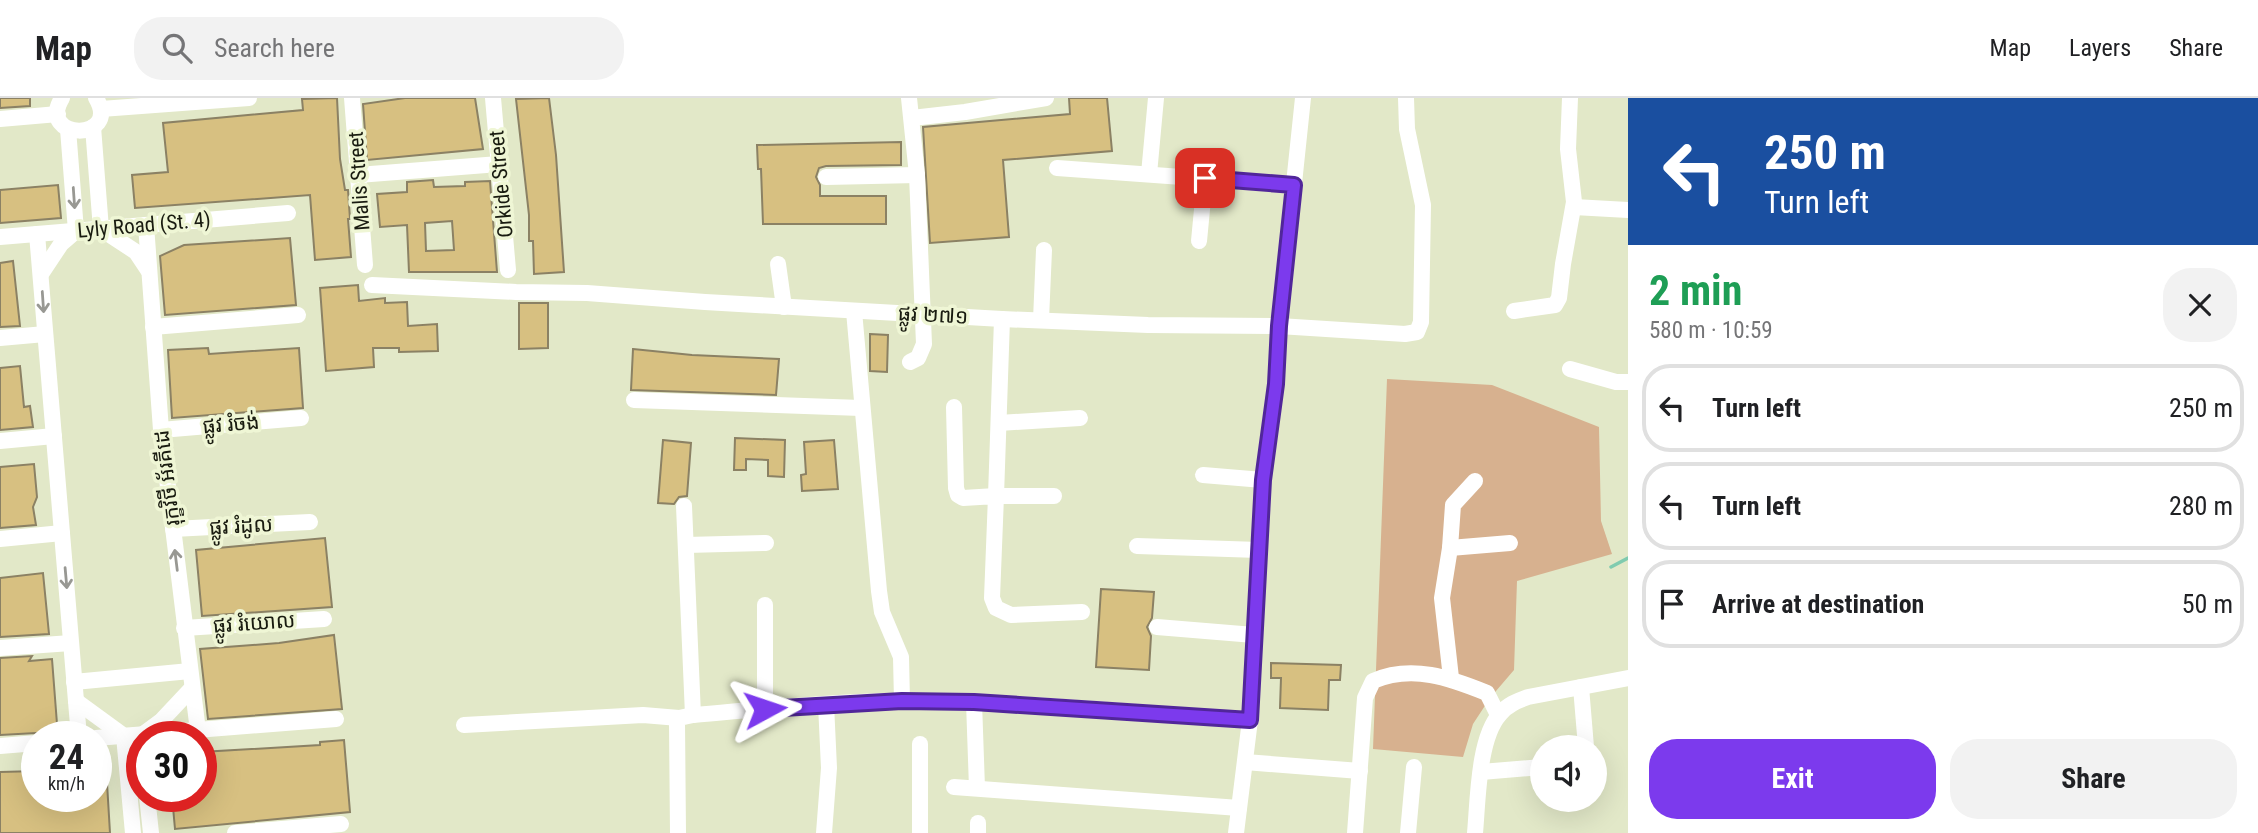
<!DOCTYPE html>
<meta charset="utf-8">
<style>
body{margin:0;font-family:"Roboto Condensed","Noto Sans Khmer",sans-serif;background:#f2f2f2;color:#202124;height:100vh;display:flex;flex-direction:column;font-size:26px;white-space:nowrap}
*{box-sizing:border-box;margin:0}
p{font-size:23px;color:#757577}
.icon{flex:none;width:38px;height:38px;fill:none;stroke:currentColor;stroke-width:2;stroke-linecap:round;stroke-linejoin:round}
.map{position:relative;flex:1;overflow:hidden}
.sheet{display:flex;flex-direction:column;background:#fff;width:630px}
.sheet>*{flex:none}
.guide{background:#1a4fa0;color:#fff;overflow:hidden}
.controls{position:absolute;left:1530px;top:637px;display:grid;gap:14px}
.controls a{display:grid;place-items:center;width:77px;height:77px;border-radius:50%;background:#fff;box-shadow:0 7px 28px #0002;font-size:35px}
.speed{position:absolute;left:21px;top:623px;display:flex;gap:14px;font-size:35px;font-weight:700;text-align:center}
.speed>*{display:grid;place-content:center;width:91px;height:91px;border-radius:50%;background:#fff;box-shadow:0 7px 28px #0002;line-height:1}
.speed small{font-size:18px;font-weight:400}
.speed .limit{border:10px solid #d22;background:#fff;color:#111}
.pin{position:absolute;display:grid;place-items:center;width:60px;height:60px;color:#fff;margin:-30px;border-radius:14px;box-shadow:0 4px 10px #0006}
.me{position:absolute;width:77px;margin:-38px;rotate:85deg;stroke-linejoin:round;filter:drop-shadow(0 0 5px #0008)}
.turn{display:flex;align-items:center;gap:24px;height:147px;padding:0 21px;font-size:32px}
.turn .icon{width:91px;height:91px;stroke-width:2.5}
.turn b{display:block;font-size:49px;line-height:60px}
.round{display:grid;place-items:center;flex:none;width:74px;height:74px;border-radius:28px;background:#f2f2f2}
.overview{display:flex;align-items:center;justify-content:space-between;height:119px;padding:0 21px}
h1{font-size:42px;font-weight:700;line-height:52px;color:#1e9e55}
.action{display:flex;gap:14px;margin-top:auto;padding:14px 21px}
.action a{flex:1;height:80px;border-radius:28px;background:#7c3aed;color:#fff;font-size:28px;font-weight:700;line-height:80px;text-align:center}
.action a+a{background:#f2f2f2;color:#202124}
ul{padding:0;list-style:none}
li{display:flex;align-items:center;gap:21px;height:88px;margin:0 14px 10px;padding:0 7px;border:4px solid #e0e0e0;border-radius:28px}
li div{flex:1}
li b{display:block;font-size:26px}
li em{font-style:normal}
header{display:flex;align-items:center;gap:42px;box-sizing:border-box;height:98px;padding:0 35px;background:#fff;border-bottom:2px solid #e0e0e0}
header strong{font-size:33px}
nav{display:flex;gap:38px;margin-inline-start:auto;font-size:24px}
.search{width:490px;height:63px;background:#f2f2f2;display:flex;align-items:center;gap:18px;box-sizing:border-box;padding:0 24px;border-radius:28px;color:#757577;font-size:26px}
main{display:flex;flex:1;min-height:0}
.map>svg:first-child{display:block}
</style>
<header>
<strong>Map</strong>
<div class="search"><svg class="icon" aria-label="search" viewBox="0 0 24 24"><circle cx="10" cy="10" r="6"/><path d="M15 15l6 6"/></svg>Search here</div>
<nav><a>Map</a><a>Layers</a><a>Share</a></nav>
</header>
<main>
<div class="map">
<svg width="1628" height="735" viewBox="0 0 1628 735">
<rect width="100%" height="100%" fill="#e2e8c8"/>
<path fill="#d7b18f" d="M 1387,281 L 1492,287 L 1599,329 L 1601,423 L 1612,456 L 1517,483 L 1514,572 L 1490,600 L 1473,626 L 1463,659 L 1373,651 Z"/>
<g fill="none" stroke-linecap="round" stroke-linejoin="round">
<path stroke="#80cbaf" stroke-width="3.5" d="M 1611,469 L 1628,460"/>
</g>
<g fill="#d7c081" stroke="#8b8164" stroke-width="2" fill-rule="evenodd">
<path d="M 0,0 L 30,0 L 30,8 L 0,10 Z"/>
<path d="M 337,0 L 340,61 L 345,92 L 348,92 L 350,121 L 348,121 L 351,159 L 315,162 L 310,97 L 135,110 L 132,77 L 168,74 L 163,25 L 303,12 L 302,1 Z"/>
<path d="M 405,0 L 475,0 L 483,51 L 367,62 L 363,6 Z"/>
<path d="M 549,0 L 556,57 L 564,174 L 534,176 L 533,143 L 529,143 L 529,117 L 516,1 Z"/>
<path d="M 1069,0 L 1107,0 L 1112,53 L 1003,62 L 1009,139 L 930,145 L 923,29 L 1070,16 Z"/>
<path d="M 901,44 L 901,67 L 826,68 L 819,70 L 816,79 L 820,87 L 820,98 L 886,98 L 886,126 L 763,126 L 761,71 L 758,71 L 757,47 Z"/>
<path d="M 433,82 L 434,89 L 465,88 L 465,84 L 490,83 L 497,174 L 409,174 L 407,127 L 380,129 L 377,96 L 407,94 L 407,84 ZM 452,123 L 454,152 L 426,153 L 425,125 Z"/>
<path d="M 58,87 L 61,120 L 0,125 L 0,92 Z"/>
<path d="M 290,140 L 296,207 L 165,217 L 160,158 L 184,147 Z"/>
<path d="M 13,163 L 20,228 L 0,229 L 0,165 Z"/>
<path d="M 358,187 L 359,203 L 385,200 L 385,205 L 407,204 L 408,228 L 437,226 L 438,253 L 399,254 L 399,250 L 373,250 L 374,269 L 326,273 L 320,190 Z"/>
<path d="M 519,205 L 548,205 L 548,250 L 519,251 Z"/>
<path d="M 870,236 L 888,237 L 887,274 L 870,273 Z"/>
<path d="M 208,250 L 209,256 L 299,250 L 303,310 L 172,320 L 168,252 Z"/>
<path d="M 633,251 L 692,257 L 779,261 L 776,297 L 631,292 Z"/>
<path d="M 20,268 L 24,309 L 30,308 L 33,329 L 0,332 L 0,270 Z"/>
<path d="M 735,340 L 785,342 L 784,379 L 768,378 L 768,362 L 746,361 L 746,372 L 734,372 Z"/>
<path d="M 663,342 L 691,345 L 687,398 L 679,399 L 674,406 L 658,405 Z"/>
<path d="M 834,342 L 838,391 L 802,393 L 801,377 L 806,376 L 804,344 Z"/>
<path d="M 34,366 L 37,399 L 33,409 L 36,427 L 0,430 L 0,369 Z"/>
<path d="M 325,440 L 332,509 L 202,518 L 196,452 Z"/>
<path d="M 43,475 L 49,536 L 0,539 L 0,480 Z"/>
<path d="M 1101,491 L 1154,494 L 1152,520 L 1147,529 L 1151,538 L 1149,572 L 1096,569 Z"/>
<path d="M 334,537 L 342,611 L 208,621 L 200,551 L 279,545 Z"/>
<path d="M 32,558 L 29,563 L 52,561 L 58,639 L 45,639 L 36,635 L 0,637 L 0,560 Z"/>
<path d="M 1271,565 L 1341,567 L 1340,582 L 1329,582 L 1328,612 L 1280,610 L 1281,580 L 1271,580 Z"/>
<path d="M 344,642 L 350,714 L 175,731 L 172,698 L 201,698 L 201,654 L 320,647 L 320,644 Z"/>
<path d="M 106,668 L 110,735 L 0,735 L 0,674 L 37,673 L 37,698 L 96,698 L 96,669 Z"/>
</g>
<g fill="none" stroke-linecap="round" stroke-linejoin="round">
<g stroke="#fff" stroke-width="16">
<path d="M 62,0 C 36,43 122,44 96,0"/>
<path d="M 352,0 L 365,167"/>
<path d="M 493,0 L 508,172"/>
<path d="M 909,0 L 917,77 L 924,246 L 918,260 L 910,264"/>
<path d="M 101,11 L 249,0"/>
<path d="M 912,20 L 965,14 L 1046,0"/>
<path d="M 0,21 L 58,16"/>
<path d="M 93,29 L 101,131 L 136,154 L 148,172"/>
<path d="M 1057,70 L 1294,87"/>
<path d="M 1149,76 L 1156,0"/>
<path d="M 358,77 L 499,66"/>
<path d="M 826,79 L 917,77"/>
<path d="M 1574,109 L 1628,112"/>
<path d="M 146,127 L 161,332 L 198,633"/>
<path d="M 37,136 L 79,639"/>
<path d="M 0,139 L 288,115"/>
<path d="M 1199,143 L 1205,80"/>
<path d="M 778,166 L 784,209"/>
<path d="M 41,176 L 61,146 L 76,133 L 68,31"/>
<path d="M 372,187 L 516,194 L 587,195 L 705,204 L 1002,221 L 1148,227 L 1279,228 L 1405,236 L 1417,234 L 1421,224 L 1423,107 L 1407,31 L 1406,0"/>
<path d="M 854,213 L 879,493 L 882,514 L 901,559 L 902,603"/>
<path d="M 1514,213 L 1555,207 L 1559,200 L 1563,166 L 1574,104 L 1568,51 L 1570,0"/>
<path d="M 1002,221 L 996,398 L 1054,398"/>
<path d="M 1041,222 L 1044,152"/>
<path d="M 153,229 L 298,217"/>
<path d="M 0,240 L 45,236"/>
<path d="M 1570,271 L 1616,284 L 1628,284"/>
<path d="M 634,302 L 861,310"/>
<path d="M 954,309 L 956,390 L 958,397 L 963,400 L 996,398 L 992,500 L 996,510 L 1011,517 L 1082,514"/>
<path d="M 999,325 L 1080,320"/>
<path d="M 161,332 L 301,320"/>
<path d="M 0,343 L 54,338"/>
<path d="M 1203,377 L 1263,382"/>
<path d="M 684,408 L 693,617"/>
<path d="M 173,431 L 310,424"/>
<path d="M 0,441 L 62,435"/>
<path d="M 686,447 L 766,445"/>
<path d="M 1137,448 L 1259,452"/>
<path d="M 1450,450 L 1453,407 L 1475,383"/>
<path d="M 765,507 L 765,611"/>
<path d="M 1157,529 L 1254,537"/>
<path d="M 184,530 L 324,521"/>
<path d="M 0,550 L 71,545"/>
<path d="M 1451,580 L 1442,500 L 1450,450 L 1510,445"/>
<path d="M 74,584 L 190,573"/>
<path d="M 1581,589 L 1586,649"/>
<path d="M 76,603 L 124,638 L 133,735"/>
<path d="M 974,604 L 977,690"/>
<path d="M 464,627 L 643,617 L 679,620"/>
<path d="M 142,637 L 161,623 L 192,590"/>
<path d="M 96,640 L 336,621"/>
<path d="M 920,646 L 920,735"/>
<path d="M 0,648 L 37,645"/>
<path d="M 1245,664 L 1360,673"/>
<path d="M 1481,674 L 1542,669"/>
<path d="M 954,689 L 1239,710"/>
<path d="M 147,698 L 151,735"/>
<path d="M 235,735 L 341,726"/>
<path d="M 678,735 L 677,625 L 679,620 L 693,617 C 763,611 834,603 905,603 C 1020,603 1135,615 1250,622"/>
<path d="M 824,735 L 829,670 L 826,606"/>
<path d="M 978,735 L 978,725"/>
<path d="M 1236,735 L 1250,622 L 1263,382 L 1276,286 L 1279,228 L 1303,0"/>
<path d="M 1355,735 L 1365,600 L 1373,583 C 1412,566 1450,580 1487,595 L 1498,617"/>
<path d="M 1408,735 L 1414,669"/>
<path d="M 1475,735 C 1478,703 1478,640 1500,616 C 1507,607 1517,603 1528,599 L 1628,580"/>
</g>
</g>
<defs><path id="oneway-shaft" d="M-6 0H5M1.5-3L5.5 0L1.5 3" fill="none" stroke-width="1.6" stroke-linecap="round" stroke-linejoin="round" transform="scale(1.75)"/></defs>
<g stroke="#989893">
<use href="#oneway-shaft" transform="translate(74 100) rotate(86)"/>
<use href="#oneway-shaft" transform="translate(43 204) rotate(86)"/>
<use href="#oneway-shaft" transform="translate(176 462) rotate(-97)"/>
<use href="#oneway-shaft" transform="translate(66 480) rotate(85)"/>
</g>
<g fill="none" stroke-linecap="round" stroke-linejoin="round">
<g stroke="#51269a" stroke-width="18">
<path id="route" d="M 765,611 L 902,603 L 974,604 L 1250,622 L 1263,382 L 1276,286 L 1279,228 L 1294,87 L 1205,80"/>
</g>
<use href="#route" stroke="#7c3aed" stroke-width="12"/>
</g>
<g text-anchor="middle" stroke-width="7" stroke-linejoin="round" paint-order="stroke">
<g font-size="21" fill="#191b10" stroke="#eff6d5">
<text transform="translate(359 83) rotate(-94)" y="7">Malis Street</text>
<text transform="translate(501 86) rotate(-95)" y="7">Orkide Street</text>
<text transform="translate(144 127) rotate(-5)" y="7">Lyly Road (St. 4)</text>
<text transform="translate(933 217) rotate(3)" y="7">ផ្លូវ ២៧១</text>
<text transform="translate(231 326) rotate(-5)" y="7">ផ្លូវ រំចង់</text>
<text transform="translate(167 380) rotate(-97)" y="7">រុក្ខវិថី អ័រគីដេ</text>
<text transform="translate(241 428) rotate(-3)" y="7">ផ្លូវ រំដូល</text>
<text transform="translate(254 525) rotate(-4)" y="7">ផ្លូវ រំយោល</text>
</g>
</g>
</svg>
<div class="controls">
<a><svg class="icon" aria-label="sound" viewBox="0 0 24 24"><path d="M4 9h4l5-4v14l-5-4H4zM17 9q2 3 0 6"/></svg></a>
</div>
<div class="speed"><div>24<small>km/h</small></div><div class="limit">30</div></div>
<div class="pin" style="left:1205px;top:80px;background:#d93025"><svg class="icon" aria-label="arrive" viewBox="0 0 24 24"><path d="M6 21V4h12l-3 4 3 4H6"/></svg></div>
<svg class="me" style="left:765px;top:611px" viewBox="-20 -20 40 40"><path d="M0-17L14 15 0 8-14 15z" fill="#7c3aed" stroke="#fff" stroke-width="4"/></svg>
</div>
<section class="sheet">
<div class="guide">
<div class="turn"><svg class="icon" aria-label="left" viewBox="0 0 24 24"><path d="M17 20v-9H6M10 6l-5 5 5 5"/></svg><div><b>250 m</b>Turn left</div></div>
</div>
<div class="overview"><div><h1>2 min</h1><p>580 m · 10:59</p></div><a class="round"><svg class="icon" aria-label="close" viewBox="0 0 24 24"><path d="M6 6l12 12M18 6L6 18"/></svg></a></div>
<ul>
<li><svg class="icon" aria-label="left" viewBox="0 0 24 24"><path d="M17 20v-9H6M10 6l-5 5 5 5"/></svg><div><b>Turn left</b></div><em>250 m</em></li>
<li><svg class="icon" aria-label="left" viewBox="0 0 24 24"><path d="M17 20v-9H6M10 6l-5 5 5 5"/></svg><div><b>Turn left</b></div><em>280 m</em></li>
<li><svg class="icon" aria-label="arrive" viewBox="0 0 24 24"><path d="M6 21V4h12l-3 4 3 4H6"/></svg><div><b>Arrive at destination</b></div><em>50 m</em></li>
</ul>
<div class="action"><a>Exit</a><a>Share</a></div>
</section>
</main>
